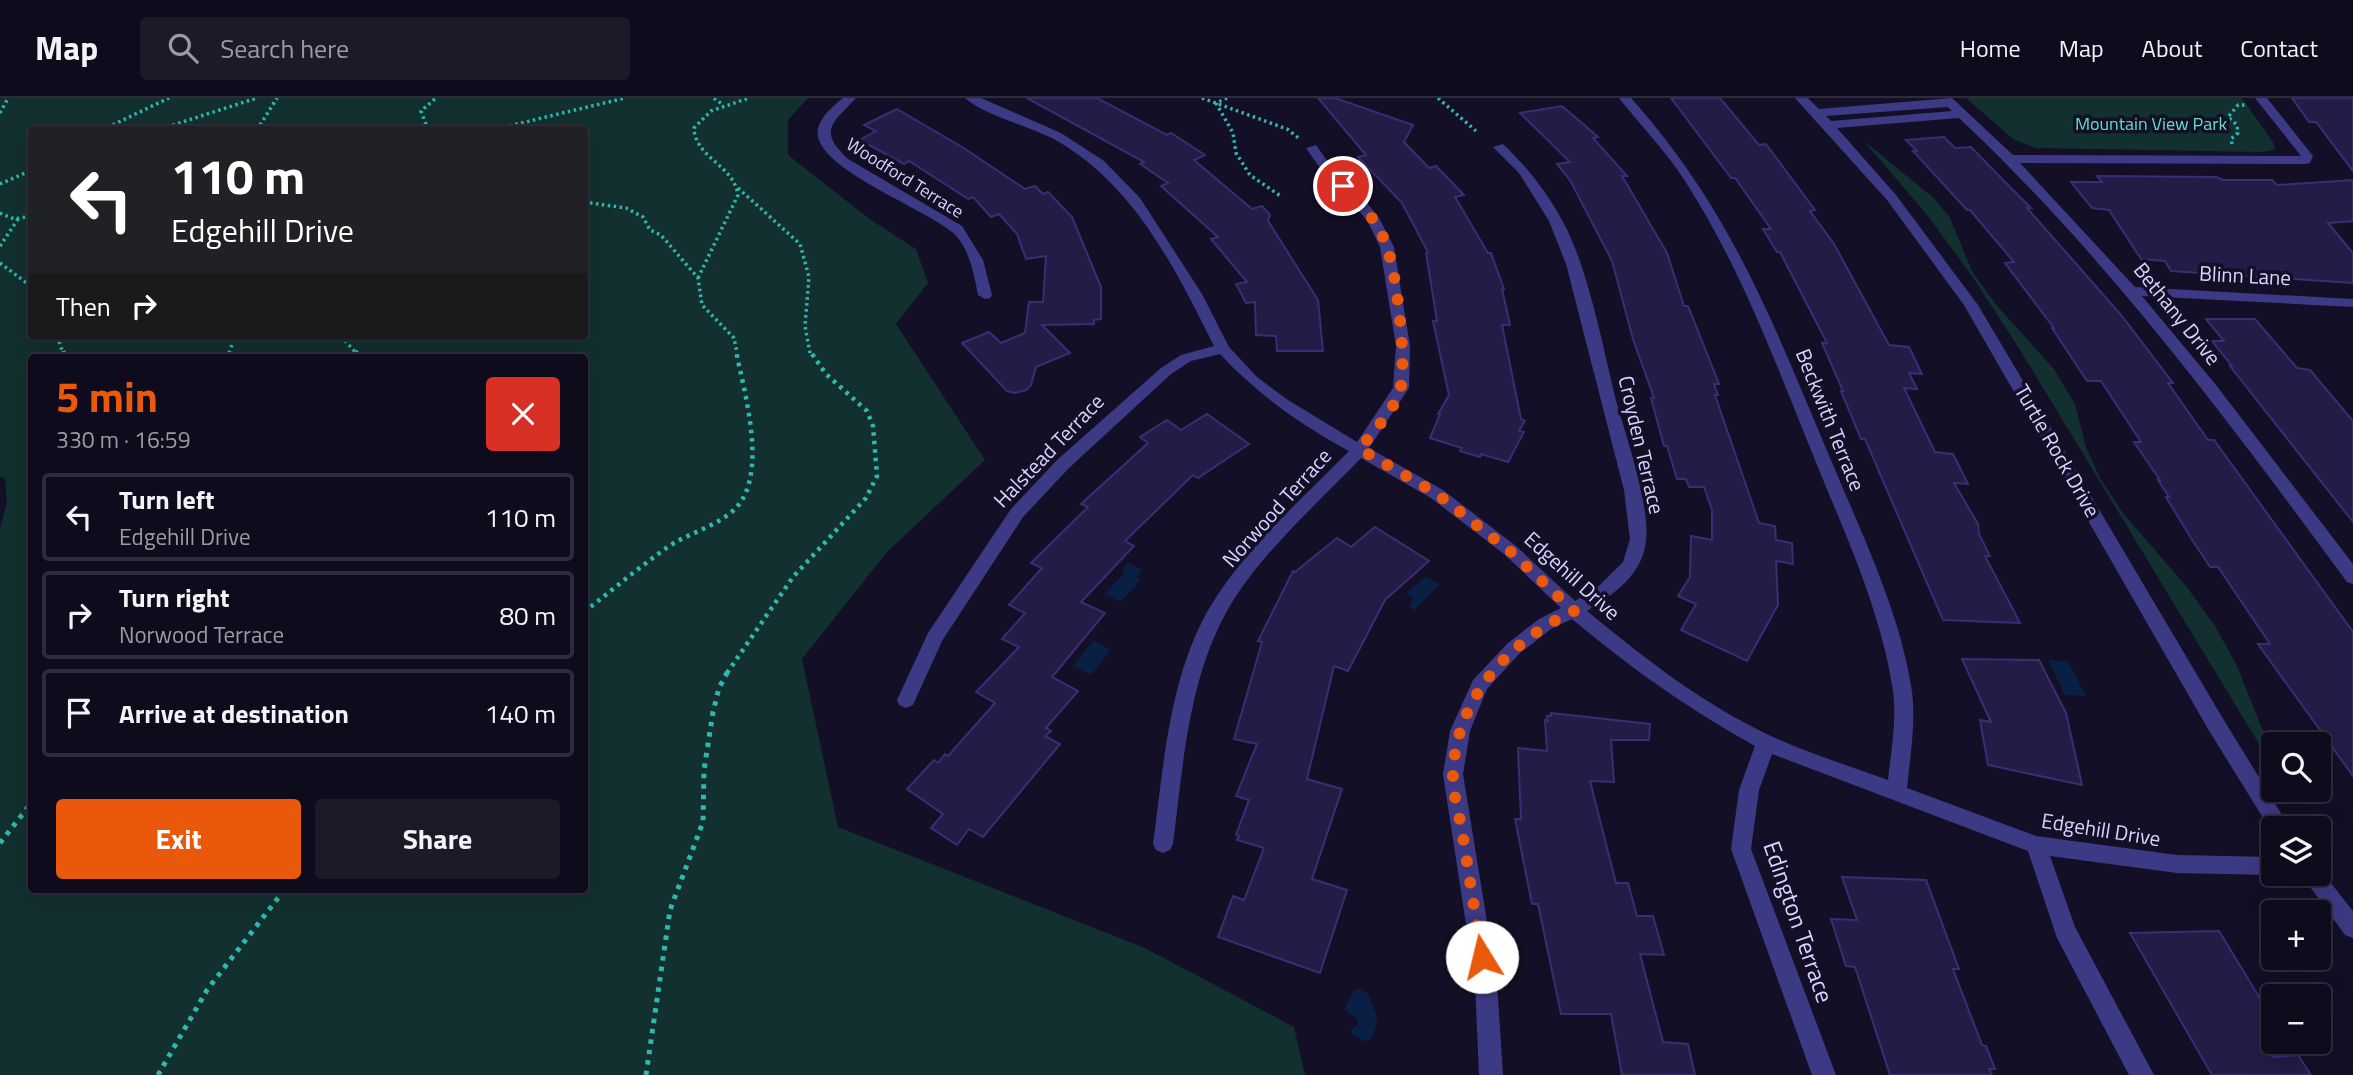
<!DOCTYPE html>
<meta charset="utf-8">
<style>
body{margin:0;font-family:"Titillium Web",sans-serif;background:#1c1929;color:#f1f3f6;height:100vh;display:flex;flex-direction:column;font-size:26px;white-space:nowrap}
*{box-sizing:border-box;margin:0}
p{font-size:23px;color:#9b9ba3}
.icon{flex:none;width:38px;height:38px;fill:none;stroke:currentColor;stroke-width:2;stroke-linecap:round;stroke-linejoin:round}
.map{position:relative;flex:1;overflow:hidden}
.side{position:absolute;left:28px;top:256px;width:560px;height:539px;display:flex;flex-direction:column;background:#0e0b1c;border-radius:7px;box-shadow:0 7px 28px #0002,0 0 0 2px #2e2b3b}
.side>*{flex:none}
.top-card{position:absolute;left:28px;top:28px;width:560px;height:214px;border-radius:7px;box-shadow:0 7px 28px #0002,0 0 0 2px #2e2b3b;background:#202124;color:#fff;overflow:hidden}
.fabs{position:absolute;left:2261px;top:634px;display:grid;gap:14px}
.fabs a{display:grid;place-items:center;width:70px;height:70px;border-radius:7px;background:#0e0b1c;box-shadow:0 7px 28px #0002,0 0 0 2px #2e2b3b;font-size:35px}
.pin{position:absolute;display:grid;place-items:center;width:60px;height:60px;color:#fff;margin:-30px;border:4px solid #fff;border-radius:50%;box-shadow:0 2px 7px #0007}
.me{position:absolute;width:77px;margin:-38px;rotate:351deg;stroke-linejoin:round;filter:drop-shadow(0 0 5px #0008)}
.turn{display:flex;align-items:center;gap:24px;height:147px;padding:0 28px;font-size:32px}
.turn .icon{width:91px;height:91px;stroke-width:2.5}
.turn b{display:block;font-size:49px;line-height:60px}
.then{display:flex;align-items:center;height:66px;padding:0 28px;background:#0003;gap:14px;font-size:26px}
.round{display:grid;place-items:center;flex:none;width:74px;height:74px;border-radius:7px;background:#1c1929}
.summary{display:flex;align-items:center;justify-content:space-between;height:119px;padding:0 28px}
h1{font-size:42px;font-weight:700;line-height:52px;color:#ea580c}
.button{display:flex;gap:14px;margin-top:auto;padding:14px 28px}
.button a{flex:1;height:80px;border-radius:7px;background:#ea580c;color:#fff;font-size:28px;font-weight:700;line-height:80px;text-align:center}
.button a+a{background:#1c1929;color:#f1f3f6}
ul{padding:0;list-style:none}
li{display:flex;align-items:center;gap:21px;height:88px;margin:0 14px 10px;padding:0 14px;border:4px solid #2e2b3b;border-radius:7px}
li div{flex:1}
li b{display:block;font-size:26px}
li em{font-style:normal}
header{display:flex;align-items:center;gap:42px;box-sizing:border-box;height:98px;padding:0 35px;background:#0e0b1c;border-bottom:2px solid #2e2b3b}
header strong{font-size:33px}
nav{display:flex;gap:38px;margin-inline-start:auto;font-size:24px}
.search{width:490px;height:63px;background:#1c1929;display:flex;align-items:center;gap:18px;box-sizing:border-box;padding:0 24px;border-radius:7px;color:#9b9ba3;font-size:26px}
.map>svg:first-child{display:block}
</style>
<header>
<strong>Map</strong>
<div class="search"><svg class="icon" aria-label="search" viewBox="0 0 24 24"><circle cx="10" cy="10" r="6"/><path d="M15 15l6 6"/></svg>Search here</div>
<nav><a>Home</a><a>Map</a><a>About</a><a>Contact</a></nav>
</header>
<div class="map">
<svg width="2353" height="977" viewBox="0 0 2353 977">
<rect width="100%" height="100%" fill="#130f26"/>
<g fill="#12302f" fill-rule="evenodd">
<path d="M 0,0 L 808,0 L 788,22 L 788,57 L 871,122 L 916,151 L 928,185 L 896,226 L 985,362 L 887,454 L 802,561 L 838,729 L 1145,850 L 1294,929 L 1305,977 L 0,977 L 0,431 L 7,403 L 5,381 L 0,379 ZM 32,32 L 584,32 L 584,238 L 32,238 ZM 584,259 L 584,791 L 32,791 L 32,259 Z"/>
<path d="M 1966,0 L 2242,0 L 2273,44 L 2275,52 L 2262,54 L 2035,50 L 2013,41 Z"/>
<path d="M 1864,43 L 1935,101 L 1950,120 L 1973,175 L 1998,209 L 2054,271 L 2075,306 L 2086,349 L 2100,380 L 2123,415 L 2186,488 L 2215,528 L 2237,568 L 2273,658 L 2273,669 L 2020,252 L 1972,178 L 1928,118 Z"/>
</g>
<g fill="#0a1f44">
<path d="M 1128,465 L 1142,472 L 1136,479 L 1141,482 L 1120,504 L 1105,496 L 1125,474 L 1122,471 Z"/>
<path d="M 1425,479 L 1440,486 L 1415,512 L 1409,509 L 1413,501 L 1406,495 Z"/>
<path d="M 1094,542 L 1111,552 L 1091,577 L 1073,568 Z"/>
<path d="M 2048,562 L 2068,563 L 2086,598 L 2065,597 Z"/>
<path d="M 1361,891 L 1368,896 L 1377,918 C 1377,925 1375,934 1371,941 L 1365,944 L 1352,936 L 1351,932 L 1358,927 L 1358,922 L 1344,912 L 1354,892 Z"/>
</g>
<g fill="#241b47" stroke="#3b2d73" stroke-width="2">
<path d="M 1027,0 L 1097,0 L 1167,37 L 1171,35 L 1205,57 L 1194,62 L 1252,111 L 1262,108 L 1270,117 L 1268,123 L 1318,202 L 1323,253 L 1277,253 L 1276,238 L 1256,237 L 1255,204 L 1246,205 L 1236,186 L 1247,184 L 1211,141 L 1218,139 L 1161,88 L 1168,85 L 1140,66 L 1144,64 Z"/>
<path d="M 1318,0 L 1335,0 L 1413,27 L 1404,44 L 1429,70 L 1436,68 L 1464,97 L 1455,99 L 1488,155 L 1491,155 L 1504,191 L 1502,191 L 1510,227 L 1502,227 L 1521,321 L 1525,323 L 1519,333 L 1524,334 L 1508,364 L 1481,356 L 1480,359 L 1460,353 L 1462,350 L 1430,340 L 1440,316 L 1438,316 L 1449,297 L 1433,223 L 1437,223 L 1426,155 L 1428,154 L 1402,105 L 1358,59 L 1366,57 Z"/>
<path d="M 1671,0 L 1720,0 L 1759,47 L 1766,46 L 1815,112 L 1810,113 L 1834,146 L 1889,247 L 1909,249 L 1922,276 L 1909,275 L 1917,291 L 1904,290 L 1935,354 L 1953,356 L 1968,386 L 1954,385 L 1978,426 L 1979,436 L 1990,458 L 1985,458 L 2020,525 L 1943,522 L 1865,341 L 1861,341 L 1841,293 L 1843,293 L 1822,245 L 1827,245 L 1780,154 L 1777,154 L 1763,131 L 1771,131 L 1735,80 L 1731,80 Z"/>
<path d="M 2292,0 L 2353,0 L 2353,73 L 2316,24 L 2309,24 Z"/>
<path d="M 1562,8 L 1598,39 L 1593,40 L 1627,78 L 1622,78 L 1667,155 L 1684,208 L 1688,208 L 1719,286 L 1714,286 L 1718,297 L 1715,297 L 1759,425 L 1775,428 L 1776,442 L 1792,445 L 1793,466 L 1776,463 L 1778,507 L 1747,563 L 1681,532 L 1696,506 L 1678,498 L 1690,479 L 1691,438 L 1712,442 L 1712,412 L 1704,389 L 1689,389 L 1686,381 L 1677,381 L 1667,348 L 1664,348 L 1651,300 L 1654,300 L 1633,241 L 1612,163 L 1570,82 L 1557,66 L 1570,64 L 1520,15 Z"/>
<path d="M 897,11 L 962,49 L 1025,91 L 1035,88 L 1043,96 L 1048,94 L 1072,119 L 1101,189 L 1101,221 L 1094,222 L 1094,226 L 1042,227 L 1070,255 L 1036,269 L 1031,287 L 1026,292 L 1015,295 L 1007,293 L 962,245 L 989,234 L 1001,245 L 1025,235 L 1029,204 L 1043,204 L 1046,158 L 1026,161 L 1017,136 L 999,116 L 991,119 L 973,99 L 968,101 L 909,63 L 904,66 L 860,42 L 876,33 L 864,27 Z"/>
<path d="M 1944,39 L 1955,50 L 1971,49 L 2004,83 L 2031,110 L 2027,110 L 2121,217 L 2173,285 L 2168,285 L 2208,342 L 2214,342 L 2353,534 L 2353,678 L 2258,546 L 2270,546 L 2218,469 L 2210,469 L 2191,440 L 2166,399 L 2169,399 L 2158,382 L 2160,382 L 2134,344 L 2141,344 L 2101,283 L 2087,283 L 2052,230 L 2054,230 L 2005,165 L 2014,164 L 1970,112 L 1967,112 L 1913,53 L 1917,53 L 1906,42 Z"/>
<path d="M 2097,78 L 2217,79 L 2223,82 L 2272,82 L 2277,87 L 2353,82 L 2353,123 L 2328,125 L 2353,155 L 2353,185 L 2171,173 L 2165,163 L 2141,161 L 2109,112 L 2092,110 L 2071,84 L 2102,84 Z"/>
<path d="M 2206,221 L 2255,221 L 2297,270 L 2310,272 L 2353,323 L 2353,424 L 2230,268 L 2232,268 L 2212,243 L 2224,243 Z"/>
<path d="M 1207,316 L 1249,346 L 1198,380 L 1193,377 L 1125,443 L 1134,448 L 1081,504 L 1105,515 L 1052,579 L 1078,593 L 1046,630 L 1051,633 L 1045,638 L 1060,646 L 983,739 L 969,731 L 957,747 L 931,730 L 943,716 L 907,691 L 934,662 L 938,665 L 945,656 L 948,658 L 995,605 L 976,594 L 1019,549 L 1002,541 L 1025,515 L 1009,507 L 1042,470 L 1031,465 L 1088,409 L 1081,406 L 1148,345 L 1140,339 L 1167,322 L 1181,332 Z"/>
<path d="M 1375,429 L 1429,463 L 1385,502 L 1348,573 L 1334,568 L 1307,681 L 1342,691 L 1312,781 L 1347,792 L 1320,875 L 1218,839 L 1233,798 L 1244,802 L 1264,750 L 1237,742 L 1239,738 L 1236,737 L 1249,702 L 1236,698 L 1257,646 L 1234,641 L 1262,544 L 1258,543 L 1293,473 L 1295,474 L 1337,440 L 1351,449 Z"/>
<path d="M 1962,561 L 2039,562 L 2066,615 L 2082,687 L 1988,667 L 1980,622 L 1991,624 Z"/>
<path d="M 1551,615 L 1650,626 L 1649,642 L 1611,642 L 1614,684 L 1590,683 L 1616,785 L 1628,785 L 1637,818 L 1653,818 L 1664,857 L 1640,856 L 1663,944 L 1688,946 L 1695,977 L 1622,977 L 1611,916 L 1561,916 L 1538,806 L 1532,806 L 1515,721 L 1521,721 L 1518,650 L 1547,653 L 1545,622 L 1548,623 L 1547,618 L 1551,618 Z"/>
<path d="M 1842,779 L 1926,782 L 1959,871 L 1953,871 L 1982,947 L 1986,948 L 1995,971 L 1989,971 L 1992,977 L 1890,977 L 1855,869 L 1846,868 L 1831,821 L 1857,822 Z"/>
<path d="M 2219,833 L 2273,922 L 2273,959 L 2298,957 L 2311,977 L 2212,977 L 2130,835 Z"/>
</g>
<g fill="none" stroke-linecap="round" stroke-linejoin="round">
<g stroke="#2fb8b0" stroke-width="3.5" stroke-dasharray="2.5 3.5" stroke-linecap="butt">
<path d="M 714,0 L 722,6"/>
<path d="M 1202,0 L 1287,31 L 1300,41"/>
<path d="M 1227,0 L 1216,5 L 1233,35 L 1236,55 L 1250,77 L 1282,99"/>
<path d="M 1438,0 L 1476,33"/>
<path d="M 0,15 L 8,0"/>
<path d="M 102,32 L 169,0"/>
<path d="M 149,32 L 170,28 L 257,0"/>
<path d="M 257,32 L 277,0"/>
<path d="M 428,32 L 421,13 L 436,0"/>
<path d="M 492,32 L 625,0"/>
<path d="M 2232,46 L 2231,41 L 2238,35 L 2237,27 L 2228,19 L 2238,7 L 2246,7"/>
<path d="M 0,86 L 32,72"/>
<path d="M 738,90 L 800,146 L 809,179 L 805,228 L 810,255"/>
<path d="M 584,104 L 626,110 L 643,119 L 650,132 L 661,137 L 698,180 L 702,207 L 734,240 L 737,255"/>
<path d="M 0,115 L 14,121 L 32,118"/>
<path d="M 0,148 L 18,121"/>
<path d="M 0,165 L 32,189"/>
<path d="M 698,180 L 738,97 C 734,67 695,60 694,30 L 711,13 L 749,0"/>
<path d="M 57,238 L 63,255"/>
<path d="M 341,238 L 356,255"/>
<path d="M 229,255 L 235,238"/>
</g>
<g stroke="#2fb8b0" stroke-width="4.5" stroke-dasharray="3.5 5" stroke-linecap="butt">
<path d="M 63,253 L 65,259"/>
<path d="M 355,253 L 360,259"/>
<path d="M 228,259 L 230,253"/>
<path d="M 584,514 C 611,493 637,471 665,451 C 687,434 727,427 742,402 C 765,364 744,293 736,253"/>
<path d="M 727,575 L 793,479 L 866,400 L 877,378 L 873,328 L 867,313 L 826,276 L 810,253"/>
</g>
<g stroke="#2fb8b0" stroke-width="5" stroke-dasharray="4.5 6" stroke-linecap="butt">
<path d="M 0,745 L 32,704"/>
<path d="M 158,977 L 207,892 L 285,791"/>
<path d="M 646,977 L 670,812 L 703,724 L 704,672 L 713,614 L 719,590 L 728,573"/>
</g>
<g fill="#3d3a85" fill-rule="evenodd">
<path d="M 843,0 L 856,0 C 833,25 817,32 848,61 L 962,128 L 983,162 L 992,197 L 990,200 L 985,201 L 978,197 C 974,176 969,148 952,134 C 923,110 826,74 818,39 C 815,23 832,9 843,0 Z"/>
<path d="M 965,0 L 981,0 L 1061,35 L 1104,63 L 1140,100 L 1202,196 L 1229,249 L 1257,279 L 1288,302 L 1357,344 L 1393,290 L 1396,248 L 1380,149 L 1368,124 L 1350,102 L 1327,80 L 1306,50 L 1316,47 L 1335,74 L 1360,96 L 1379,120 L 1394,149 L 1410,248 L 1409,290 L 1369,350 L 1443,392 L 1516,448 L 1575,503 L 1600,487 L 1623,464 L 1630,441 L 1624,392 L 1566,166 L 1549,123 L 1519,75 L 1493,49 L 1503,46 C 1527,69 1546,93 1562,122 C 1589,171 1603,251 1617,306 C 1627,341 1650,408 1646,442 C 1643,477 1614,496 1587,513 C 1644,560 1704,607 1773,639 C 1810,656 1850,668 1888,682 C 1891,653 1897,622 1893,593 C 1881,512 1845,436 1815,362 C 1776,266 1741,170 1685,83 C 1666,53 1641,28 1619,0 L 1631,0 C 1734,115 1775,231 1834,369 C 1864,441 1901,517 1912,594 C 1916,626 1910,659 1907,690 L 2036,738 L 2177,757 L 2273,759 L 2273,775 L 2279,775 L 2273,777 L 2177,775 L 2050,758 L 2075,829 L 2154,977 L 2129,977 L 2057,840 L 2028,753 L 1772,656 L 1759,692 L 1751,751 L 1836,977 L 1812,977 L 1731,751 L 1739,692 L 1755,648 C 1687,610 1632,571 1572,521 L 1551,531 L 1520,555 L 1487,591 L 1470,633 L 1463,676 L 1497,885 L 1503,977 L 1479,977 L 1475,885 L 1443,676 L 1450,633 L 1473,582 L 1508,545 L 1539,521 L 1561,510 L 1504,456 L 1431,400 L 1361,360 C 1318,405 1257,459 1227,513 C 1188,583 1183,668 1173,746 L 1170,752 L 1163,755 L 1156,752 L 1153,746 C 1164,666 1169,575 1213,504 C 1249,447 1302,401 1349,353 C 1300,326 1258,297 1220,256 L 1191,263 L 1171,276 L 1069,370 L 1023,419 L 942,543 L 913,607 L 906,610 L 899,607 L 897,602 L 928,535 L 1011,411 L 1057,362 L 1161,270 L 1181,257 L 1214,248 C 1175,170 1133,84 1052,40 C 1028,28 984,17 965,0 Z"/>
<path d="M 1795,0 L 1808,0 L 1819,11 L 1952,0 L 2013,57 L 2301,58 L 2255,0 L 2267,0 L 2313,58 L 2310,65 L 2306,66 L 2020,65 L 2135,189 L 2353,201 L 2353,209 L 2142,198 L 2216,287 L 2353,466 L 2353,486 L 2347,484 C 2227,321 2107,159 1959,20 L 1837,30 L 1896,97 L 1978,207 L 2222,619 L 2290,730 L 2273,730 L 2273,736 L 2208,631 L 1964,207 L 1887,102 ZM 1948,9 L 1952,13 L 1831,23 L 1826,18 Z"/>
<path d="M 2319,770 L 2353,813 L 2353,840 L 2345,837 L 2300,775 L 2319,775 Z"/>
</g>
</g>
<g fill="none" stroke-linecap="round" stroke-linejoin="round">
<path stroke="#ea580c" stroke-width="12" stroke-dasharray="0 21.6" d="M 1343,88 C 1361,105 1379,125 1387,149 C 1397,178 1406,258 1401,288 C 1397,310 1373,333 1360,351 L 1437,396 L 1510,453 L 1574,513 C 1509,543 1456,600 1453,675 C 1452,693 1459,715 1462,733 C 1469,775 1475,817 1482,859"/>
</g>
<g text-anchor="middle" stroke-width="7" stroke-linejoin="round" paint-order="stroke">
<g font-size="18" fill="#5fe0c0" stroke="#130f26">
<text x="2151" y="32">Mountain View Park</text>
</g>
<g font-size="18" fill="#d9d4ff" stroke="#130f26">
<text transform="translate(905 80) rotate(32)" y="6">Woodford Terrace</text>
</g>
<g font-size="21" fill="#d9d4ff" stroke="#130f26">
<text transform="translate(2245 178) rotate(3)" y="7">Blinn Lane</text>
<text transform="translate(2177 216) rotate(51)" y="7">Bethany Drive</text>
<text transform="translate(1830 322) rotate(68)" y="7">Beckwith Terrace</text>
<text transform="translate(1641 347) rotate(77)" y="7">Croyden Terrace</text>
<text transform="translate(1049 353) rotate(-46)" y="7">Halstead Terrace</text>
<text transform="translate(2057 353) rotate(60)" y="7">Turtle Rock Drive</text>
<text transform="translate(1277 410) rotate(-48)" y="7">Norwood Terrace</text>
<text transform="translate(1572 478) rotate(42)" y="7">Edgehill Drive</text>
<text transform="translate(2101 732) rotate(9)" y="7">Edgehill Drive</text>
</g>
<g font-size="24" fill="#d9d4ff" stroke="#130f26">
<text transform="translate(1798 824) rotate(71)" y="8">Edington Terrace</text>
</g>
</g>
</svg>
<div class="fabs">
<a><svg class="icon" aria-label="search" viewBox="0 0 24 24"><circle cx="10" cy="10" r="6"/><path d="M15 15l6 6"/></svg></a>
<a><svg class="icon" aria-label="layers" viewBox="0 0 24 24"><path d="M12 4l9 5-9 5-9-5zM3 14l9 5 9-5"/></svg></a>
<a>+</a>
<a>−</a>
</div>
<div class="pin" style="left:1343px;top:88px;background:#d93025"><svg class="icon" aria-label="arrive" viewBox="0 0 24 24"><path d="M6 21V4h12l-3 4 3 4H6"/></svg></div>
<svg class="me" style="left:1482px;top:859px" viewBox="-20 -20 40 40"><circle r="19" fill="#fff"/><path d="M0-13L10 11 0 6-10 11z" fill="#ea580c"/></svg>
<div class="top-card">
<div class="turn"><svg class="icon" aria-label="left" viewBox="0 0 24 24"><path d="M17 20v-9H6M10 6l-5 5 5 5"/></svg><div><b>110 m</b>Edgehill Drive</div></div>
<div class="then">Then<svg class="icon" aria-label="right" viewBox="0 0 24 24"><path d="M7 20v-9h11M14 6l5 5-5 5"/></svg></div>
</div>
<section class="side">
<div class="summary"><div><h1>5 min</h1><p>330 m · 16:59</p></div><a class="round" style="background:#d93025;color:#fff"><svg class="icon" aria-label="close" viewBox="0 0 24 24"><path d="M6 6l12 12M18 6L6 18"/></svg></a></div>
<ul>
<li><svg class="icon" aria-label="left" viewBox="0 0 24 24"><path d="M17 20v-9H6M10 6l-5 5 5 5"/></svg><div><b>Turn left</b><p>Edgehill Drive</p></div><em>110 m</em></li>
<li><svg class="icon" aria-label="right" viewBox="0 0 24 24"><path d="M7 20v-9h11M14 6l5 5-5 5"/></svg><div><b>Turn right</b><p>Norwood Terrace</p></div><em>80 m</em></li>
<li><svg class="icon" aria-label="arrive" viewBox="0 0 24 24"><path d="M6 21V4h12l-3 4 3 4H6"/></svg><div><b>Arrive at destination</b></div><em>140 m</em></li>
</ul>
<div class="button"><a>Exit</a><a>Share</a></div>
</section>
</div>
